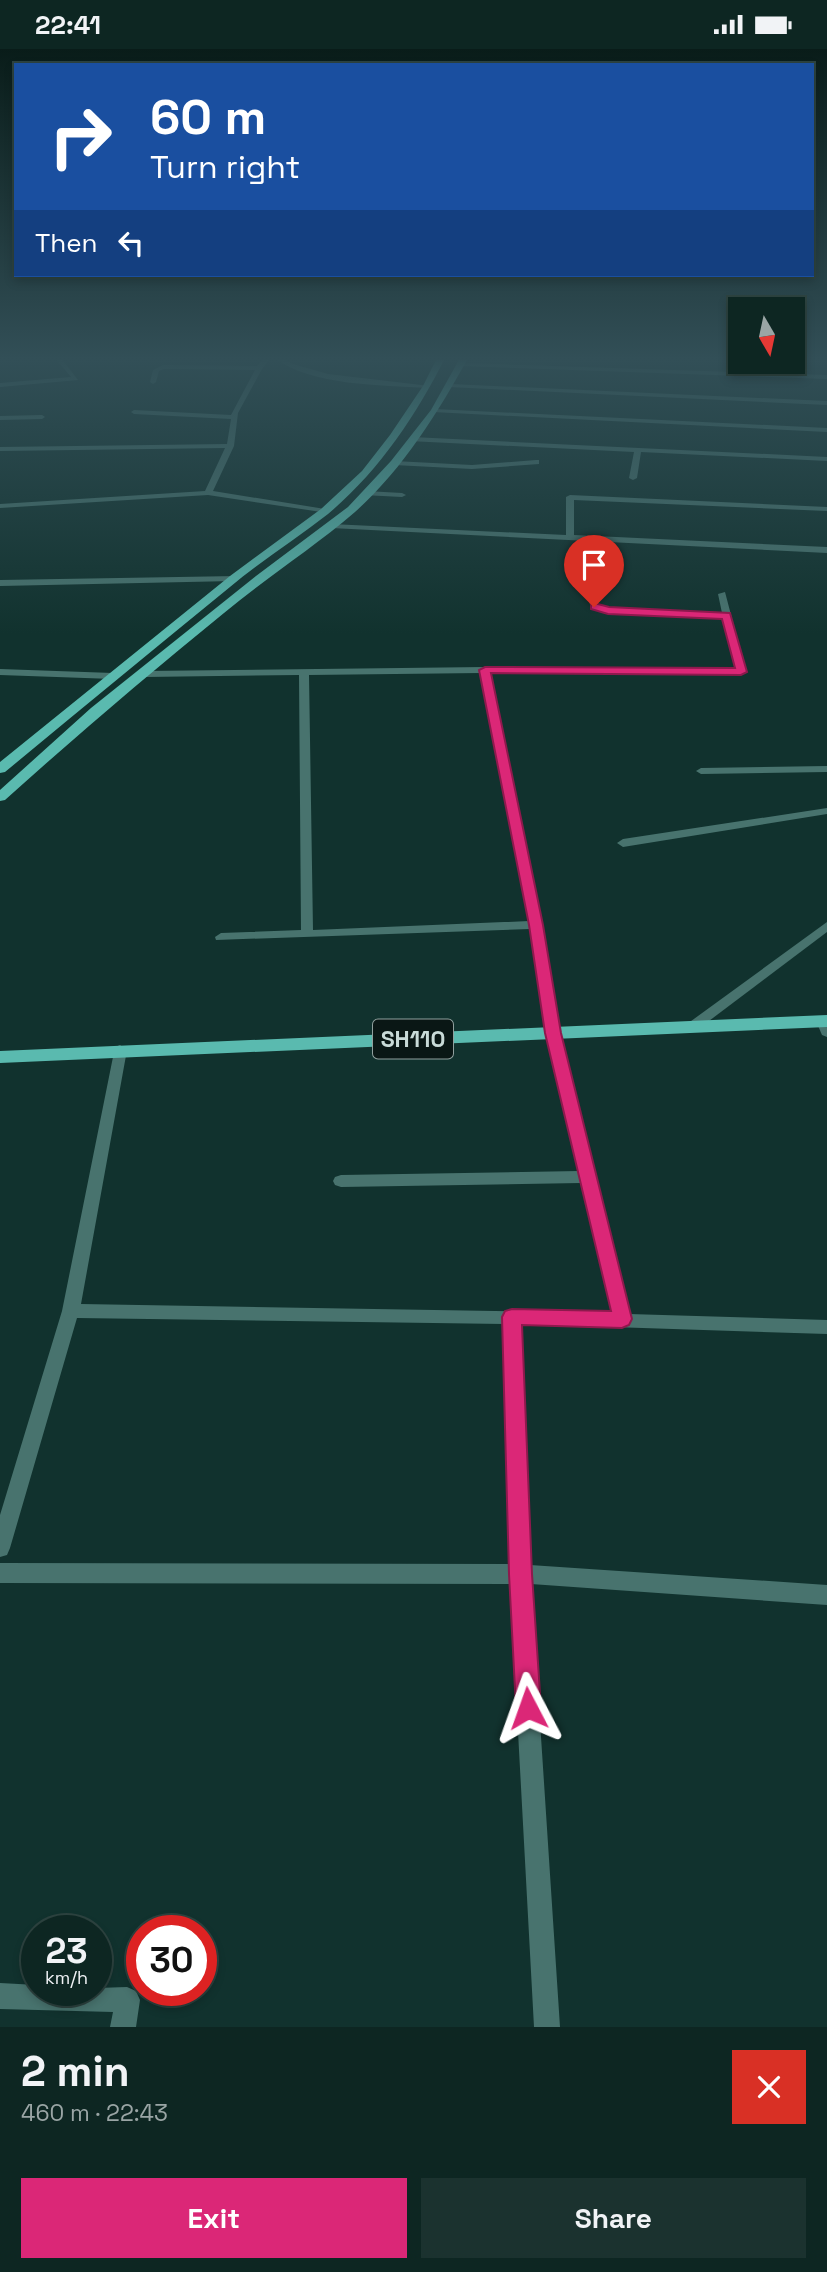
<!DOCTYPE html>
<meta charset="utf-8">
<style>
body{margin:0;font-family:"Space Grotesk",sans-serif;background:#1b322f;color:#f1f3f6;height:100vh;display:flex;flex-direction:column;font-size:26px;white-space:nowrap}
*{box-sizing:border-box;margin:0}
p{font-size:23px;color:#9aa5a5}
.icon{flex:none;width:38px;height:38px;fill:none;stroke:currentColor;stroke-width:2;stroke-linecap:round;stroke-linejoin:round}
.map{position:relative;height:1978px;overflow:hidden}
.drawer{display:flex;flex-direction:column;background:#0d2622;flex:1}
.drawer>*{flex:none}
.banner{position:absolute;left:14px;top:14px;width:800px;height:214px;border-radius:0px;box-shadow:0 4px 10px #0003,0 0 0 2px #2d4340;background:#1a4fa0;color:#fff;overflow:hidden}
.needle{width:46px;rotate:171deg}
.buttons{position:absolute;left:728px;top:248px;display:grid;gap:14px}
.buttons a{display:grid;place-items:center;width:77px;height:77px;border-radius:0px;background:#0d2622;box-shadow:0 4px 10px #0003,0 0 0 2px #2d4340;font-size:35px}
.speed{position:absolute;left:21px;top:1866px;display:flex;gap:14px;font-size:35px;font-weight:700;text-align:center}
.speed>*{display:grid;place-content:center;width:91px;height:91px;border-radius:50%;background:#0d2622;box-shadow:0 4px 10px #0003,0 0 0 2px #2d4340;line-height:1}
.speed small{font-size:18px;font-weight:400}
.speed .limit{border:10px solid #d22;background:#fff;color:#111}
.pin{position:absolute;display:grid;place-items:center;width:60px;height:60px;color:#fff;margin:-72px -30px;border-radius:50% 50% 50% 0;rotate:-45deg;box-shadow:0 0 7px #0007}
.pin .icon{rotate:45deg}
.me{position:absolute;width:77px;margin:-38px;rotate:356deg;stroke-linejoin:round;filter:drop-shadow(0 0 5px #0008)}
.turn{display:flex;align-items:center;gap:24px;height:147px;padding:0 21px;font-size:32px}
.turn .icon{width:91px;height:91px;stroke-width:2.5}
.turn b{display:block;font-size:49px;line-height:60px}
.then{display:flex;align-items:center;height:66px;padding:0 21px;background:#0003;gap:14px;font-size:26px}
.round{display:grid;place-items:center;flex:none;width:74px;height:74px;border-radius:0px;background:#1b322f}
.overview{display:flex;align-items:center;justify-content:space-between;height:119px;padding:0 21px}
h1{font-size:42px;font-weight:600;line-height:52px}
.primary-button{display:flex;gap:14px;margin-top:auto;padding:14px 21px}
.primary-button a{flex:1;height:80px;border-radius:0px;background:#db2777;color:#fff;font-size:28px;font-weight:600;line-height:80px;text-align:center}
.primary-button a+a{background:#1b322f;color:#f1f3f6}
.status{display:flex;justify-content:space-between;align-items:center;height:49px;padding:0 35px;background:#0d2622;direction:ltr}
.status svg{height:19px;fill:currentColor}
.map>svg:first-child{display:block}
</style>
<div class="status"><b>22:41</b><svg viewBox="0 0 49 12"><path d="M0 12V9h3v3zM5 12V6h3v6zM10 12V3h3v9zM15 12V0h3v12zM26 1h20v11H26zM47 4h2v5h-2z"/></svg></div>
<div class="map">
<svg width="827" height="1978" viewBox="0 0 827 1978">
<rect width="100%" height="100%" fill="#11322e"/>
<g fill="none" stroke-linecap="round" stroke-linejoin="round">
<path fill="#48736e" fill-rule="evenodd" d="M 536,411 L 539,411 L 539,415 L 472,420 L 394,416 L 390,414 L 394,412 L 472,416 Z"/>
<g fill="#48736e" fill-rule="evenodd">
<path d="M 55,309 L 61,309 L 78,331 L 0,338 L 0,334 L 71,328 Z"/>
<path d="M 265,309 L 271,309 L 262,320 L 238,364 L 234,397 L 213,442 L 325,460 L 328,460 L 328,464 L 208,446 L 0,459 L 0,455 L 205,442 L 225,399 L 0,402 L 0,398 L 227,395 L 231,370 L 134,365 L 131,363 L 134,361 L 231,366 L 255,321 L 164,320 L 159,322 L 156,333 L 153,335 L 150,333 L 153,321 L 163,316 L 257,317 Z"/>
<path d="M 275,309 L 282,309 L 293,315 L 328,325 L 430,337 L 427,339 C 382,336 311,337 275,309 Z"/>
<path d="M 461,314 L 827,326 L 827,330 L 459,317 Z"/>
<path d="M 451,335 L 827,352 L 827,356 L 449,338 Z"/>
<path d="M 435,360 L 827,379 L 827,383 L 433,363 Z"/>
<path d="M 0,367 L 42,366 L 45,368 L 42,370 L 0,371 Z"/>
<path d="M 412,388 L 827,408 L 827,412 L 641,403 L 637,429 L 633,431 L 629,429 L 634,403 L 409,392 Z"/>
<path d="M 366,442 L 402,444 L 406,446 L 402,448 L 363,446 L 363,442 Z"/>
<path d="M 570,446 L 827,458 L 827,462 L 574,451 L 574,486 L 827,498 L 827,504 L 331,479 L 327,477 L 331,475 L 566,486 L 566,448 Z"/>
<path d="M 587,524 L 591,527 L 598,556 L 608,559 L 722,564 L 718,545 L 725,543 L 746,623 L 741,626 L 490,624 L 542,876 L 560,984 L 629,1265 L 827,1271 L 827,1285 L 521,1275 L 530,1516 L 827,1536 L 827,1556 L 531,1535 L 560,1978 L 534,1978 L 510,1535 L 0,1534 L 0,1514 L 510,1515 L 504,1275 L 77,1269 L 10,1499 L 7,1506 L 0,1508 L 0,1466 L 62,1262 L 115,998 L 120,996 L 127,1001 L 81,1255 L 612,1264 L 581,1134 L 341,1138 L 335,1136 L 333,1132 L 335,1128 L 341,1126 L 579,1122 L 546,984 L 530,880 L 216,891 L 215,888 L 221,884 L 301,881 L 299,626 L 145,628 L 140,625 L 145,622 L 485,618 L 735,620 L 723,570 L 608,565 L 591,560 L 583,527 ZM 481,624 L 529,872 L 313,881 L 309,626 Z"/>
<path d="M 237,527 L 237,531 L 234,532 L 0,537 L 0,531 Z"/>
<path d="M 0,620 L 113,624 L 118,627 L 113,630 L 0,626 Z"/>
<path d="M 827,717 L 827,723 L 701,725 L 696,722 L 701,719 Z"/>
<path d="M 827,759 L 827,765 L 623,798 L 617,794 L 623,790 Z"/>
<path d="M 827,873 L 827,883 L 697,981 L 687,981 L 685,978 L 687,975 Z"/>
<path d="M 823,967 L 827,969 L 827,988 L 822,986 L 816,972 Z"/>
<path d="M 0,1934 L 37,1936 L 37,1941 L 127,1938 L 136,1942 L 140,1951 L 136,1978 L 110,1978 L 113,1963 L 0,1960 Z"/>
</g>
<g fill="#5abaaf" fill-rule="evenodd">
<path d="M 437,309 L 445,309 C 416,367 378,423 328,465 C 296,490 261,512 230,538 C 155,599 80,661 5,723 L 0,724 L 0,713 L 230,527 L 321,460 L 362,422 L 390,386 L 423,337 Z"/>
<path d="M 460,309 L 468,309 C 438,364 402,421 355,463 C 313,499 266,529 224,564 C 149,625 76,687 5,751 L 0,752 L 0,741 L 91,659 L 256,527 L 348,458 L 391,412 L 431,361 Z"/>
<path d="M 827,966 L 827,978 L 0,1014 L 0,1002 Z"/>
</g>
</g>
<linearGradient id="sky" x2="0" y2="1"><stop stop-color="#091c19"/><stop offset="0.53" stop-color="#324f57"/><stop offset="1" stop-color="#324f57" stop-opacity="0"/></linearGradient>
<rect width="827" height="585" fill="url(#sky)"/>
<path fill="#db2777" stroke="#8e194d" stroke-width="2" d="M 594,554 L 609,558 L 730,564 L 747,623 L 741,626 L 491,624 L 543,876 L 561,984 L 632,1270 L 629,1276 L 622,1279 L 522,1276 L 532,1525 L 541,1659 L 537,1667 L 528,1671 L 520,1667 L 516,1659 L 509,1525 L 502,1268 L 505,1262 L 512,1260 L 611,1262 L 545,984 L 529,876 L 479,621 L 485,618 L 735,619 L 722,570 L 608,565 L 591,560 L 591,555 Z"/>
<g text-anchor="middle" stroke-width="7" stroke-linejoin="round" paint-order="stroke">
<rect fill="#0a1715" stroke="#90a09e" stroke-width="2" x="373" y="970.5" width="80" height="39" rx="5"/>
<g font-size="23" font-weight="bold" fill="#c9dbd8">
<text x="413" y="998">SH110</text>
</g>
</g>
</svg>
<div class="buttons">
<a><svg class="needle" viewBox="-14 -14 28 28"><path d="M0-13l5 13h-10z" fill="#e53935"/><path d="M0 13l5-13h-10z" fill="#9aa5a5"/></svg></a>
</div>
<div class="speed"><div>23<small>km/h</small></div><div class="limit">30</div></div>
<div class="pin" style="left:594px;top:558px;background:#d93025"><svg class="icon" aria-label="arrive" viewBox="0 0 24 24"><path d="M6 21V4h12l-3 4 3 4H6"/></svg></div>
<svg class="me" style="left:528px;top:1659px" viewBox="-20 -20 40 40"><path d="M0-17L14 15 0 8-14 15z" fill="#db2777" stroke="#fff" stroke-width="4"/></svg>
<div class="banner">
<div class="turn"><svg class="icon" aria-label="right" viewBox="0 0 24 24"><path d="M7 20v-9h11M14 6l5 5-5 5"/></svg><div><b>60 m</b>Turn right</div></div>
<div class="then">Then<svg class="icon" aria-label="left" viewBox="0 0 24 24"><path d="M17 20v-9H6M10 6l-5 5 5 5"/></svg></div>
</div>
</div>
<section class="drawer">
<div class="overview"><div><h1>2 min</h1><p>460 m · 22:43</p></div><a class="round" style="background:#d93025;color:#fff"><svg class="icon" aria-label="close" viewBox="0 0 24 24"><path d="M6 6l12 12M18 6L6 18"/></svg></a></div>
<div class="primary-button"><a>Exit</a><a>Share</a></div>
</section>
